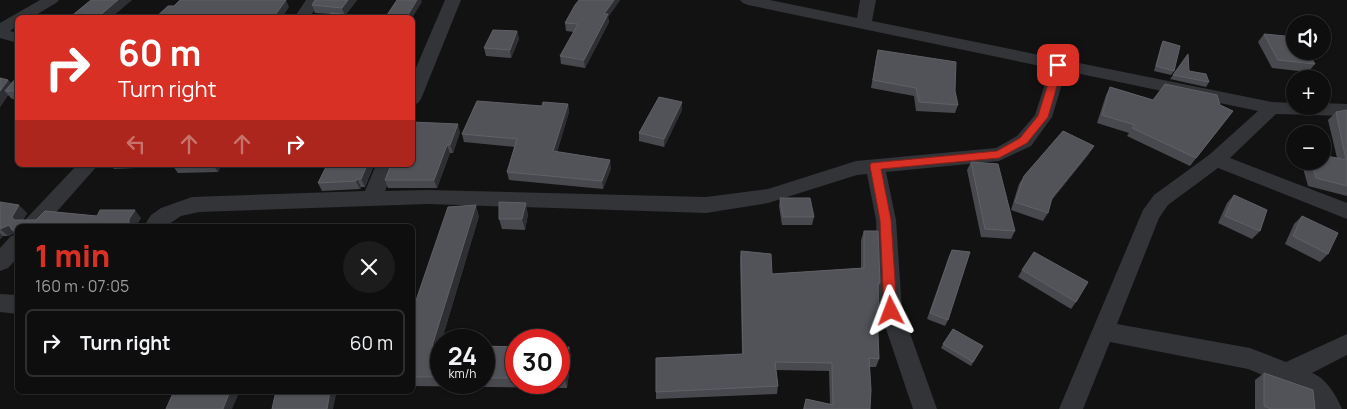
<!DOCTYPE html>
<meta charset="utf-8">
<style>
body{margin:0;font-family:Manrope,sans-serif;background:#1c1c1c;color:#f1f3f6;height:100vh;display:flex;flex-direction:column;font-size:19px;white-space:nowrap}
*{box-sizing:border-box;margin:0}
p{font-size:16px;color:#9b9c9e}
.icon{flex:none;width:28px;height:28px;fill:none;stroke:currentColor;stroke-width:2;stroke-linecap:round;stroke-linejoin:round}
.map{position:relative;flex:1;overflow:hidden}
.sheet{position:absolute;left:15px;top:224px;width:400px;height:170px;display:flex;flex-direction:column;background:#0e0e0e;border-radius:8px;box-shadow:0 1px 4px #0004,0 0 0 1px #2e2e2e}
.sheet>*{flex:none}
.hud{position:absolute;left:15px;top:15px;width:400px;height:152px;border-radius:8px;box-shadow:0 1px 4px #0004,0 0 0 1px #2e2e2e;background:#d93025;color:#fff;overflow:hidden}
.fabs{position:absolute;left:1286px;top:15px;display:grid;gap:10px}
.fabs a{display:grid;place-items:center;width:45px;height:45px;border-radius:50%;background:#0e0e0e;box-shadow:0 1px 4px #0004,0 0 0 1px #2e2e2e;font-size:25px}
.speed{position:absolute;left:430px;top:329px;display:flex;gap:10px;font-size:25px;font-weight:700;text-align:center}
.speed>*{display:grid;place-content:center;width:65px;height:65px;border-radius:50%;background:#0e0e0e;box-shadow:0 1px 4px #0004,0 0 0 1px #2e2e2e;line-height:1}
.speed small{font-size:12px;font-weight:400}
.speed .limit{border:8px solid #d22;background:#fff;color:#111}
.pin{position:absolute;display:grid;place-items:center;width:42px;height:42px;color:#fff;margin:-21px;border-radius:10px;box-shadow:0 2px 8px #0006}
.me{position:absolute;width:55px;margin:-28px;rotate:357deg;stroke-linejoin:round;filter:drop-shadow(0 0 4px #0008)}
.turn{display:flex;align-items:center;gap:18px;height:105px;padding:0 20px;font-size:22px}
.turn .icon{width:65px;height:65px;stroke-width:2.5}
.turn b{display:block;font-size:35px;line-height:42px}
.lanes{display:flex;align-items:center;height:48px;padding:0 20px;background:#0003;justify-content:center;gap:25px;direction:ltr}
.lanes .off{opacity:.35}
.round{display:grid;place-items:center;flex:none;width:52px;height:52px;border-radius:26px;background:#1c1c1c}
.overview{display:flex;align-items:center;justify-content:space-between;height:85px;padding:0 20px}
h1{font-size:30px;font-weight:800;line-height:38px;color:#d93025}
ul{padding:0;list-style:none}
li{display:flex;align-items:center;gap:15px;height:68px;margin:0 10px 8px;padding:0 10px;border:2px solid #2e2e2e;border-radius:8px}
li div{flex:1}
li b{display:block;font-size:19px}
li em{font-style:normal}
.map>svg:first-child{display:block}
</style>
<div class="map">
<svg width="1347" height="409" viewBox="0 0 1347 409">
<rect width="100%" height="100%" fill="#121213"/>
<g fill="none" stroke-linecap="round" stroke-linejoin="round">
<g fill="#333438" fill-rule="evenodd">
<path d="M 40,0 L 59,0 L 56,3 L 31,18 L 18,18 L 18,25 L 10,31 L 18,33 L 18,43 L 0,38 L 0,23 Z"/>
<path d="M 306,0 L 322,0 L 309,18 L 294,18 Z"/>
<path d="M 445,0 L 461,0 L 421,99 L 418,103 L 412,105 L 412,77 Z"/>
<path d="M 740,0 L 770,0 L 857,18 L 860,0 L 876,0 L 872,21 L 1272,102 L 1295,103 L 1295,106 L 1322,106 L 1322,103 L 1347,104 L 1347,116 L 1276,114 L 1230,158 L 1347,203 L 1347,219 L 1218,168 L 1168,205 L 1159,218 L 1117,324 L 1250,348 L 1286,362 L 1347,334 L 1347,355 L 1312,373 C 1326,378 1336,395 1342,409 L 1315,409 L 1303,392 L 1248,369 L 1110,342 L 1083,409 L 1059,409 L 1143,210 L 1154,195 L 1209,155 L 1258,111 L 1066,71 L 1052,117 L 1031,146 L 999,161 L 886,172 L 896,220 L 902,311 L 937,409 L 913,409 L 880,311 L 876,220 L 867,174 L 857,175 L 768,203 L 706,213 L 428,204 L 199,212 L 181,216 L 166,226 L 144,226 L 151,215 L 161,208 L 192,197 L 365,191 L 376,165 L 396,165 L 385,191 L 428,190 L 706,197 L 768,189 L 856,161 L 996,148 L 1017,136 L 1035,115 L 1050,68 L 748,5 L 743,3 Z"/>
<path d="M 77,165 L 98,165 L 44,226 L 22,226 L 25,220 Z"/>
<path d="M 18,234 L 18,257 L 8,268 L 0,271 L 0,248 L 11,236 Z"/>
<path d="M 0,294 L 18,295 L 18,314 L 0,312 Z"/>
</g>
</g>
<g fill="#48494e">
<path d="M 315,0 L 357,0 L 346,14 L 330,14 L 315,13 L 312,5 Z"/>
<path d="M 579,0 L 620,0 L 608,17 L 609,22 L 585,68 L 561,64 L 560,56 L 574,32 L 566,31 L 565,23 Z"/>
<path d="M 517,31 L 519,39 L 511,58 L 486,56 L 484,48 Z"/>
<path d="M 1264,34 L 1315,64 L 1308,72 L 1272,68 L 1258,42 Z"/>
<path d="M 1163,41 L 1174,71 L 1171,75 L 1154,71 L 1161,45 Z"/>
<path d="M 878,50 L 955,91 L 958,105 L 955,113 L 916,111 L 914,96 L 871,88 L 876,58 Z"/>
<path d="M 1189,71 L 1209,82 L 1206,87 L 1170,79 L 1173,75 Z"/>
<path d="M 18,76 L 18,99 L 12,99 L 8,95 L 0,107 L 0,78 L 8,80 L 11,83 Z"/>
<path d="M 1110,87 L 1153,100 L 1220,105 L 1233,111 L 1190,166 L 1127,136 L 1129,133 L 1097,123 L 1106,95 Z"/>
<path d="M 568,104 L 569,112 L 557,152 L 611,168 L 603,189 L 509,180 L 507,172 L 515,147 L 464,142 L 462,134 L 542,106 Z"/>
<path d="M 682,110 L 664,147 L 639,141 L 639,133 Z"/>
<path d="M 1347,110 L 1347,196 L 1308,186 L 1301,161 L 1322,161 L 1337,158 L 1328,120 L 1336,112 Z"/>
<path d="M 460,132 L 453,153 L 450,153 L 437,188 L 388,188 L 385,180 Z"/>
<path d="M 1089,154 L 1051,201 L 1048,213 L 1043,221 L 1011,210 L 1019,184 L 1024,176 Z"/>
<path d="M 971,162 L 1015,231 L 1011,239 L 981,237 L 967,170 Z"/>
<path d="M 111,165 L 137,165 L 136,168 L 114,169 Z"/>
<path d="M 172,165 L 221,165 L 218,172 L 178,173 Z"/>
<path d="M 327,165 L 374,165 L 365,187 L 361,187 L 360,189 L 322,191 L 318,183 Z"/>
<path d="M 1234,195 L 1260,231 L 1252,239 L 1218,223 L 1227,203 Z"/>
<path d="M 780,198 L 814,217 L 812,225 L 782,225 L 779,206 Z"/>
<path d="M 0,202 L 27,213 L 23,220 L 36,220 L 97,216 L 141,218 L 136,226 L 18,226 L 18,235 L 15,233 L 8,236 L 3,236 L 0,239 Z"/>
<path d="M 528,214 L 525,230 L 502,229 L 499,219 Z"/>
<path d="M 479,216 L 440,346 L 441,346 L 441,382 L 484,382 L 484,346 L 516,347 L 516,382 L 559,382 L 559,347 L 569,347 L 571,357 L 567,388 L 412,386 L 412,312 Z"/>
<path d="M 1302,216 L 1328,254 L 1320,262 L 1285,244 L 1294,224 Z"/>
<path d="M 864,231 L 880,283 L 878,289 L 879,309 L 877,315 L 879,359 L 876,367 L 869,367 L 870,409 L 803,409 L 806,399 L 830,404 L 829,371 L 776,370 L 778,386 L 777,394 L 656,399 L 656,392 L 742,354 L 740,260 L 741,251 L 772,274 L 861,268 L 861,240 Z"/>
<path d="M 952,250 L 948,320 L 945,326 L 927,319 L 949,256 Z"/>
<path d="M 1022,270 L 1076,302 L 1071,309 L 1018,277 Z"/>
<path d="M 943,344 L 983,346 L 971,366 L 941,348 Z"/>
<path d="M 1264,373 L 1315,409 L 1255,409 L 1255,380 Z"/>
</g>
<g fill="#2e2f32">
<path d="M 118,0 L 132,0 L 111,18 L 97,18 Z"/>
<path d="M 286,0 L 289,7 L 282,18 L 273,18 Z"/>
<path d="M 348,0 L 357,0 L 345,16 L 342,8 Z"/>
<path d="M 417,0 L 421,0 L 422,2 L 412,18 L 406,18 Z"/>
<path d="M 614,0 L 620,0 L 608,17 L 609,22 L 585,68 L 584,60 L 604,14 Z"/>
<path d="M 414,26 L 416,33 L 412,39 L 412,28 Z"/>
<path d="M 517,31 L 519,39 L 511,58 L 510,50 Z"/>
<path d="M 8,80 L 14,87 L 5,91 L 8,95 L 0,107 L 0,91 Z"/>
<path d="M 682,102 L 682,110 L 664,147 L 664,139 Z"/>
<path d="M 568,104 L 569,112 L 555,159 L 553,151 Z"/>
<path d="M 458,124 L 460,132 L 453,153 L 450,145 Z"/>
<path d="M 447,145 L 450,153 L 437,188 L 434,180 Z"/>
<path d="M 1094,146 L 1089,154 L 1047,206 L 1052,198 Z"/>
<path d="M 610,160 L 611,168 L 603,189 L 602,181 Z"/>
<path d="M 213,165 L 221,165 L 218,172 Z"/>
<path d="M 367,165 L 374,165 L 365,187 L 361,179 Z"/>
<path d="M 357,179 L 361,187 L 360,189 L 356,181 Z"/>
<path d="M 526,203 L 528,214 L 525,230 L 522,219 Z"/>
<path d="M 19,205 L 27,213 L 20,225 L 14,220 L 12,217 Z"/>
<path d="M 476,205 L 479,216 L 437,356 L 432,346 Z"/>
<path d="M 135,210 L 141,218 L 136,226 L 129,226 L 129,219 Z"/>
<path d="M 9,225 L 12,230 L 15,233 L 8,236 L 0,229 Z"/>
<path d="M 0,233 L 3,236 L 0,239 Z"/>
<path d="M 569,347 L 571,357 L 567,388 L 565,378 Z"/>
<path d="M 230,391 L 240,391 L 232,409 L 223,409 Z"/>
<path d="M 330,391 L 337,391 L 333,409 L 327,409 Z"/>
</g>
<g fill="#525359" stroke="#5f6167">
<path d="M 91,0 L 118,0 L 97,18 L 69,18 Z"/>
<path d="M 180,0 L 286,0 L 273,18 L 155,18 L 168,6 L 174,6 Z"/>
<path d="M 315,0 L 348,0 L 342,8 L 312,5 Z"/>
<path d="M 397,0 L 417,0 L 406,18 L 385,18 Z"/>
<path d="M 579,0 L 614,0 L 604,14 L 608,14 L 584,60 L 560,56 L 578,24 L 565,23 L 575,5 Z"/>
<path d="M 331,13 L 381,18 L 327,18 Z"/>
<path d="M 493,30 L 517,31 L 510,50 L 484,48 Z"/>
<path d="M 1264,34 L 1295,37 L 1295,51 L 1307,51 L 1315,64 L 1278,60 Z"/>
<path d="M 1163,41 L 1180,46 L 1174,71 L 1156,66 Z"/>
<path d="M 878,50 L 956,62 L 955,91 L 958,105 L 919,102 L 916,88 L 873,80 Z"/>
<path d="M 1188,54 L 1189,71 L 1206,74 L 1209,82 L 1173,75 Z"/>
<path d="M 18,76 L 18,91 L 5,91 Z"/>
<path d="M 0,78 L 8,80 L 0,91 Z"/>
<path d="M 1165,84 L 1217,95 L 1220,105 L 1233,111 L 1196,158 L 1132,128 L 1135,125 L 1102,115 L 1110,87 L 1153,100 Z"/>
<path d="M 659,97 L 682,102 L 664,139 L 639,133 Z"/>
<path d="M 477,101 L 542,106 L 543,102 L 568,104 L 553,151 L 610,160 L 602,181 L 507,172 L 517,139 L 462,134 Z"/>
<path d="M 1347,110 L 1347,186 L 1316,178 L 1311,161 L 1322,161 L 1322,155 L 1346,160 L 1336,112 Z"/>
<path d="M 412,122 L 458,124 L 450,145 L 447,145 L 434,180 L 385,180 L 391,165 L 412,165 Z"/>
<path d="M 1063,131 L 1094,146 L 1052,198 L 1048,213 L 1015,202 L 1024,176 Z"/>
<path d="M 971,162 L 998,164 L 1015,231 L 985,229 Z"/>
<path d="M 327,165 L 367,165 L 361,179 L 357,179 L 356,181 L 318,183 Z"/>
<path d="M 1234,195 L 1267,210 L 1260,231 L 1225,216 Z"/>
<path d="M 780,198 L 810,198 L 814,217 L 783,217 Z"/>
<path d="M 0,202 L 19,205 L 12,217 L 14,220 L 36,220 L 45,211 L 97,216 L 100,210 L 135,210 L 129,219 L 129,226 L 18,226 L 18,231 L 12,230 L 9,225 L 0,229 Z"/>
<path d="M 499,202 L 526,203 L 522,219 L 499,219 Z"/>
<path d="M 476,205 L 432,346 L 441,346 L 441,377 L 412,377 L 412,312 L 448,207 Z"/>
<path d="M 1302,216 L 1338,233 L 1328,254 L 1293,236 Z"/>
<path d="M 864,231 L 878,231 L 880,283 L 878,283 L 879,309 L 877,309 L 879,359 L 869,358 L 871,390 L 870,409 L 804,409 L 806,399 L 833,405 L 832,363 L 775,362 L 778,386 L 656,392 L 656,358 L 743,354 L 741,251 L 771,254 L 772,274 L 864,268 Z"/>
<path d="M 952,250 L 970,252 L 948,320 L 930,313 Z"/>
<path d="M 1034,252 L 1088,282 L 1076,302 L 1022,270 Z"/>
<path d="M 953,329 L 983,346 L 973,362 L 943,344 Z"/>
<path d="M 484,346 L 516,347 L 516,378 L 484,378 Z"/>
<path d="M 559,347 L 569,347 L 565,378 L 559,378 Z"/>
<path d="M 1264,373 L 1313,390 L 1315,409 L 1271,409 L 1264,406 Z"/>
<path d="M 174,391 L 230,391 L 223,409 L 166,409 Z"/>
<path d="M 276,391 L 330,391 L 327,409 L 272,409 Z"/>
</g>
<path fill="#d93025" stroke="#8d1f18" d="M 1058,62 L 1063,65 L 1048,117 L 1027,143 L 999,158 L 881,169 L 891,220 L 897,311 L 895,315 L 891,316 L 886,315 L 884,311 L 880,220 L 870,166 L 871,163 L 997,151 L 1020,138 L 1038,116 L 1054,65 Z"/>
</svg>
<div class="fabs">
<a><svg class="icon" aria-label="sound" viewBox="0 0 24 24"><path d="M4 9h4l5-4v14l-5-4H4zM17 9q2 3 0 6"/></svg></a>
<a>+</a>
<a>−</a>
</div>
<div class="speed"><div>24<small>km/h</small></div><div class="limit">30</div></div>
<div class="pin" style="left:1058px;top:65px;background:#d93025"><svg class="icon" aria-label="arrive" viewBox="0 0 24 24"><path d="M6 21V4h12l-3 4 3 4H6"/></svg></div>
<svg class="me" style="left:891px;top:311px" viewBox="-20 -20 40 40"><path d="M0-17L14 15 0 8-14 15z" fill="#d93025" stroke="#fff" stroke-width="4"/></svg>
<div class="hud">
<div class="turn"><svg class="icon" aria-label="right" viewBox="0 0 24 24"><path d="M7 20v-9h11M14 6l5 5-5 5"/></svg><div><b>60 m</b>Turn right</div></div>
<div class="lanes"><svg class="icon off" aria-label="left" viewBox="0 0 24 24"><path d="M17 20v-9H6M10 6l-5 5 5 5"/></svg><svg class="icon off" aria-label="ahead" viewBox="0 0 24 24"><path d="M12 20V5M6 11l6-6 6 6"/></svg><svg class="icon off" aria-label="ahead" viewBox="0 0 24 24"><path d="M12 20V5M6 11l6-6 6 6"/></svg><svg class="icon" aria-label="right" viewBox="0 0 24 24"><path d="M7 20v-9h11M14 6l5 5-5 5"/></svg></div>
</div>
<section class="sheet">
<div class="overview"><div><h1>1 min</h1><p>160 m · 07:05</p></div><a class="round"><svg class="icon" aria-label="close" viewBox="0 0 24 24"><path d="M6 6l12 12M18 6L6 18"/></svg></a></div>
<ul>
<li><svg class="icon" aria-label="right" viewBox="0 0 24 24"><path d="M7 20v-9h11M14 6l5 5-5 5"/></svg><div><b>Turn right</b></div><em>60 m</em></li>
</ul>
</section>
</div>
